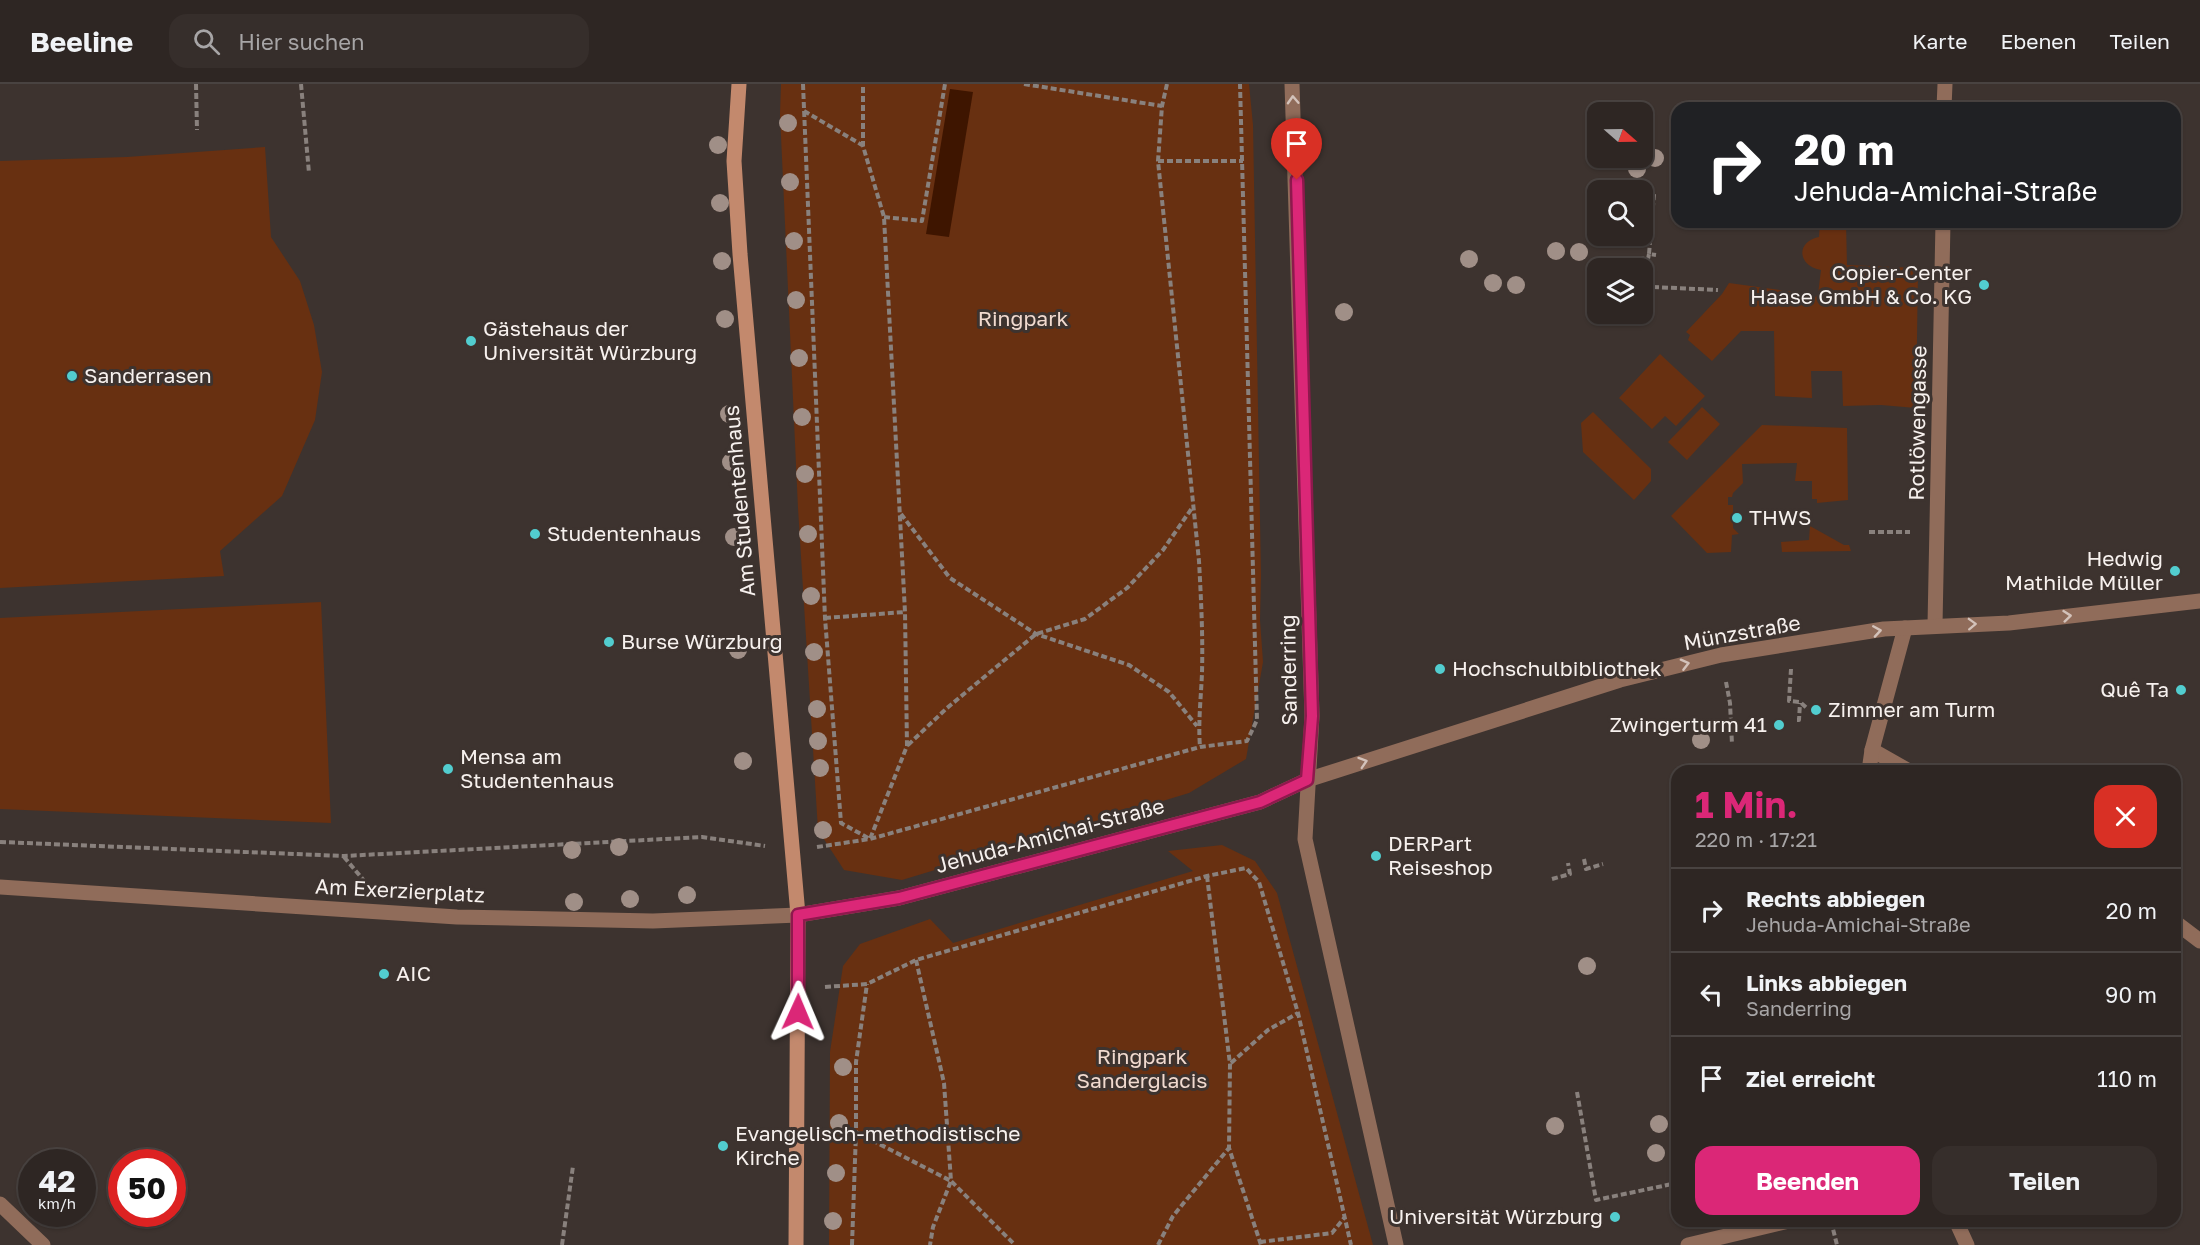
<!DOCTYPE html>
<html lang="de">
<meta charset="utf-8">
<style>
body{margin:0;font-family:"Golos Text",sans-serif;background:#362e2b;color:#f1f3f6;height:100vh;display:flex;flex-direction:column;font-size:22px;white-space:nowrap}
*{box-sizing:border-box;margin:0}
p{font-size:20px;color:#a7a5a6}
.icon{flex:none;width:33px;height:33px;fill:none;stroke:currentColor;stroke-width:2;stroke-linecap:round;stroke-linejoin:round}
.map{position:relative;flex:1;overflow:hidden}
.details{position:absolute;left:1671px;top:681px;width:510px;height:462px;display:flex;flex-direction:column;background:#2e2623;border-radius:18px;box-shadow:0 2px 4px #0004,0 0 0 2px #494341}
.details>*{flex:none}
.guide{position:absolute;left:1671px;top:18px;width:510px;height:126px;border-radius:18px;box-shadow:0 2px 4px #0004,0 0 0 2px #494341;background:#202124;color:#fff;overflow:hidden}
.needle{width:39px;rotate:110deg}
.fabs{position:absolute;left:1587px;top:18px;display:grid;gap:12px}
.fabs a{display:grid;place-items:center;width:66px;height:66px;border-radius:12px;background:#2e2623;box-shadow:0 2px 4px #0004,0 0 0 2px #494341;font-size:30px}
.speed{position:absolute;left:18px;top:1065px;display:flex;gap:12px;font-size:30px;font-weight:700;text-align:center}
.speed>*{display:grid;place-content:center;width:78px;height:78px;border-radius:50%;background:#2e2623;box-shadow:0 2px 4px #0004,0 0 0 2px #494341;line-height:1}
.speed small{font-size:15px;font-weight:400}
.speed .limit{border:9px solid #d22;background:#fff;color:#111}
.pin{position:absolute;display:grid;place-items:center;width:51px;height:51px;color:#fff;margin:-62px -26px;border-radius:50% 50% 50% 0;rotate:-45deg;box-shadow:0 0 6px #0007}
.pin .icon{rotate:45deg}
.me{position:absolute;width:66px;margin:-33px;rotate:1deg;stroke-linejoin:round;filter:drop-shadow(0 0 4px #0008)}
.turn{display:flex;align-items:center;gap:21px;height:126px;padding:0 24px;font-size:27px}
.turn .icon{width:78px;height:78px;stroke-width:2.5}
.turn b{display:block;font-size:42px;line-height:51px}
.round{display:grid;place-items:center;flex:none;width:63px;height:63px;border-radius:18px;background:#362e2b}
.overview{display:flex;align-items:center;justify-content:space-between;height:102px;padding:0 24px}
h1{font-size:36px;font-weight:700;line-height:45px;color:#db2777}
.action{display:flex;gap:12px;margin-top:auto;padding:12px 24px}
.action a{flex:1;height:69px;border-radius:18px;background:#db2777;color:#fff;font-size:24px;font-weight:700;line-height:69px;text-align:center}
.action a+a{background:#362e2b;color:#f1f3f6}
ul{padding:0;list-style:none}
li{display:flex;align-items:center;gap:18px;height:84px;padding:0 24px;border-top:2px solid #494341}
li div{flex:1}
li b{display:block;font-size:22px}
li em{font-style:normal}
header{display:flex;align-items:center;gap:36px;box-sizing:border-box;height:84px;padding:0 30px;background:#2e2623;border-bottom:2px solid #494341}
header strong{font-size:28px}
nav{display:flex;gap:33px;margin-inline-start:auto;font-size:21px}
.search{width:420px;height:54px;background:#362e2b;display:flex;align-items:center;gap:15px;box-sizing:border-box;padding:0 21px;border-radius:18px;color:#a7a5a6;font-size:22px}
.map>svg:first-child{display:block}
</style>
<header>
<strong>Beeline</strong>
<div class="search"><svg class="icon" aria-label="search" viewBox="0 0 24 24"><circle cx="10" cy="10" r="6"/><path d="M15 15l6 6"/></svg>Hier suchen</div>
<nav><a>Karte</a><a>Ebenen</a><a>Teilen</a></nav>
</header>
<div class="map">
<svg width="2200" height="1161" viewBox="0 0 2200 1161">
<rect width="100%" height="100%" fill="#3d332f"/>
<g fill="#683011">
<path d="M 781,0 L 1249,0 L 1253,41 L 1261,492 L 1260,536 L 1263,578 L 1246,675 L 1189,709 L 902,796 L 844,786 L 818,746 L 798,424 L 780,30 Z"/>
<path d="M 265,63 L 271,153 L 300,197 L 314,241 L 322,288 L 315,336 L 282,412 L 220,467 L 224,492 L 0,504 L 0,77 L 127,73 Z"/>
<path d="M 1820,138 L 1846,138 L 1847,181 L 1918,184 L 1916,324 L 1881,321 L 1843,322 L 1842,287 L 1811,287 L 1812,314 L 1775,312 L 1774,247 L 1741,247 L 1712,277 L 1688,256 L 1690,251 L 1686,248 L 1722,210 L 1729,199 L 1794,208 L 1793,218 L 1810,219 L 1818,210 L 1821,186 C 1798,182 1795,158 1819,153 Z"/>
<path d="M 1660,270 L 1705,312 L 1676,342 L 1665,332 L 1652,345 L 1619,314 Z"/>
<path d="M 1702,323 L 1720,340 L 1687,376 L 1668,358 Z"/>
<path d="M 1593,328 L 1651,385 L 1651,397 L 1634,416 L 1583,368 L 1581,339 Z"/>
<path d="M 1762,341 L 1847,344 L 1848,416 L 1817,419 L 1817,415 L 1812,415 L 1812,397 L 1795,397 L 1797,379 L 1742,380 L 1743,399 L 1733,409 L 1732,413 L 1728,413 L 1728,421 L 1733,421 L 1733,444 L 1739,450 L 1732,451 L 1731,468 L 1707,469 L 1671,432 Z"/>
<path d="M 1810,442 L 1844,461 L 1849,461 L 1851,467 L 1782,468 L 1781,458 L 1809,456 Z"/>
<path d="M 321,518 L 331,739 L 0,725 L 0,534 Z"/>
<path d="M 1222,761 L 1255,777 L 1277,809 L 1373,1161 L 829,1161 L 830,968 L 843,882 L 860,860 L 930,835 L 953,859 L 1193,787 L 1168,767 Z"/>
</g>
<path fill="#3e1500" d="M 950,5 L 973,8 L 949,153 L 926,150 Z"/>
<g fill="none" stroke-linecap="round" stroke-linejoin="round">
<g stroke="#89817d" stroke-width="4" stroke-dasharray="6 3" stroke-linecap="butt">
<path d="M 196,0 L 197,46"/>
<path d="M 301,0 L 309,89"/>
<path d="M 803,0 L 825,534 L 841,739 L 870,755 L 907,662 L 905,528 L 884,133 L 863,62 L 863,0"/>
<path d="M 1024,0 L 1162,22"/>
<path d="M 1167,0 L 1162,22 L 1158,77 L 1199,477 C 1201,514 1203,551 1202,589 C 1201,614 1198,638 1200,663"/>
<path d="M 804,27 L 862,61"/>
<path d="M 1158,77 L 1243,77"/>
<path d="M 1654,110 L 1649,170 L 1656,171"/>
<path d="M 884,133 L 922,137 L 945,0"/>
<path d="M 1638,174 L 1648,175 L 1649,170"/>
<path d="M 1653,203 L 1718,206"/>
<path d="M 901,430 L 950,494 L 1036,550 L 1129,581 L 1169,608 L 1197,642"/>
<path d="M 1869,448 L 1910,448"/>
<path d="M 825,534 L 905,528"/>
<path d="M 1791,585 L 1789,617 L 1800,618 L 1808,625"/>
<path d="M 1726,598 L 1730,619 L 1732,660"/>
<path d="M 1797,636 L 1799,636 L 1800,619"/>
<path d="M 908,661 L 947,624 L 1036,550 L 1085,535 L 1127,504 L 1163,466 L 1192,424"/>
<path d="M 0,758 L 344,772 L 702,753 L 765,762"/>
<path d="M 817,763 L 870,755 L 1200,663 L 1247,657 L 1257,636 L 1240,0"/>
<path d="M 344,773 L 366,799"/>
<path d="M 1584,775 L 1586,785 L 1603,780"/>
<path d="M 1207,792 L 1230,980 L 1229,1064 L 1261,1161"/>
<path d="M 1552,795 L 1570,790 L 1568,779"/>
<path d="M 916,876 L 944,999 L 951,1097 L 1015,1161"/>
<path d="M 825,903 L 867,900 L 916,876 L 1207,792 L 1246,784 L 1259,798 L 1298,929 L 1351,1161"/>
<path d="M 1231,979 L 1268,946 L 1298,929"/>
<path d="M 1577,1008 L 1596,1116 L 1677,1099"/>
<path d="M 856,1048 L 951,1097 L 933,1143 L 930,1161"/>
<path d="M 1831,1137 L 1837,1161"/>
<path d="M 1260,1158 L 1332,1149 L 1344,1134"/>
<path d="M 562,1161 L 573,1082"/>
<path d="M 852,1161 L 856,1048 L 856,978 L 867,900"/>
<path d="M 1158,1161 L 1173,1132 L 1229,1064"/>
</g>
<g stroke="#906c5a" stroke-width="15">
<path d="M 1960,138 L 1962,138"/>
<path d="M 1688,1161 L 1789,1137"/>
</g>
<g stroke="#906c5a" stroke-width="15">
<path d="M 1944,24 L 1945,0"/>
<path d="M 1935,541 L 1943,138"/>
<path d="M 1872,666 L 1909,687"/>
<path d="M 1869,687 L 1872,666 L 1905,544"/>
<path d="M 1307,696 L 1620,596 L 1721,571 L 1884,545 L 2009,539 L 2200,517"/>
<path d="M 2175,838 L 2200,857"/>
<path d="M 0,1120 L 43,1161"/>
<path d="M 1956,1137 L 1967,1161"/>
</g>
<g stroke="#906c5a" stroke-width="15">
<path d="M 1292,0 L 1312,632 L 1305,755 L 1396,1161"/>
<path d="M 0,803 L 457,833 L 653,837 L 798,831 L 899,814 L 1260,718 L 1307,696"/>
</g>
<path stroke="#c3896d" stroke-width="15" d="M 739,0 L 734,77 L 740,170 L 798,831 L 796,1161"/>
</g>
<g fill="#a08f87">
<circle cx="788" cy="39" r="9"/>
<circle cx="718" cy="61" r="9"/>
<circle cx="1655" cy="74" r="9"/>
<circle cx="1637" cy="85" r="9"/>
<circle cx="790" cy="98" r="9"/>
<circle cx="720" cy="119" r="9"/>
<circle cx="794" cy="157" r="9"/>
<circle cx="1556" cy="167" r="9"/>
<circle cx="1579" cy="168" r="9"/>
<circle cx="1469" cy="175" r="9"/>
<circle cx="722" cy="177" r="9"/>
<circle cx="1493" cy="199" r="9"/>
<circle cx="1516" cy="201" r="9"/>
<circle cx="796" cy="216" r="9"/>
<circle cx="1344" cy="228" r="9"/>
<circle cx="725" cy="235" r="9"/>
<circle cx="799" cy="274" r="9"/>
<circle cx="729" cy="330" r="9"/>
<circle cx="802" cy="333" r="9"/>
<circle cx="731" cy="378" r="9"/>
<circle cx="805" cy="390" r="9"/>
<circle cx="808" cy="450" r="9"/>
<circle cx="734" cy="453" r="9"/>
<circle cx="811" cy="512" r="9"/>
<circle cx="738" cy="566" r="9"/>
<circle cx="814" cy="568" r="9"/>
<circle cx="817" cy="625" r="9"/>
<circle cx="1701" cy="656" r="9"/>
<circle cx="818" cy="657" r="9"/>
<circle cx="743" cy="677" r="9"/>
<circle cx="820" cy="684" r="9"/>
<circle cx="823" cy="746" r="9"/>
<circle cx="619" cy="763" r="9"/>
<circle cx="572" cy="766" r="9"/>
<circle cx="687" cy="811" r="9"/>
<circle cx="630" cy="815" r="9"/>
<circle cx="574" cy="818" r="9"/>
<circle cx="1587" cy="882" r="9"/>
<circle cx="843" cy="983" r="9"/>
<circle cx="839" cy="1039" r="9"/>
<circle cx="1659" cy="1040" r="9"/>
<circle cx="1555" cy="1042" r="9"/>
<circle cx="1656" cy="1069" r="9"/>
<circle cx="836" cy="1089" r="9"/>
<circle cx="833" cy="1137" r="9"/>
</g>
<defs><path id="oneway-chevron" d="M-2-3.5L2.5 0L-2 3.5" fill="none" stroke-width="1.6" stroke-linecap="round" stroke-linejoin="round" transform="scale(1.5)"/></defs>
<g stroke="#d3c2ba">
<use href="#oneway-chevron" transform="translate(1293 16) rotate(-93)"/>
<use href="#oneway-chevron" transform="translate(2067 532) rotate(-6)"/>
<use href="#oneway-chevron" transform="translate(1972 540) rotate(-2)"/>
<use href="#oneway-chevron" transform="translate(1877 547) rotate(-9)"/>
<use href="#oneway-chevron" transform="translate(1685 580) rotate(-14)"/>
<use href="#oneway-chevron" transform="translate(1363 678) rotate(-18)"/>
</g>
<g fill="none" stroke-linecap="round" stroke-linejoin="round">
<g stroke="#8e194d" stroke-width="15">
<path id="route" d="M 798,928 L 798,831 L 899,814 L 1260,718 L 1307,696 L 1312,632 L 1297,96"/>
</g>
<use href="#route" stroke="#db2777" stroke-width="10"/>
</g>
<g fill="#52cdcf" stroke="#3d332f" stroke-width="2">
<circle cx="1984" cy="201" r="6"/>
<circle cx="471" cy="257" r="6"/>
<circle cx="72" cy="292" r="6"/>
<circle cx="1737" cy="434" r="6"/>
<circle cx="535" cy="450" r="6"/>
<circle cx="2175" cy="487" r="6"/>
<circle cx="609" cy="558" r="6"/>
<circle cx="1440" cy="585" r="6"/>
<circle cx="2181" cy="606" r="6"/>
<circle cx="1816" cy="626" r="6"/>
<circle cx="1779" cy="641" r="6"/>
<circle cx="448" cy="685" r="6"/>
<circle cx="1376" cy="772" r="6"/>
<circle cx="384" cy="890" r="6"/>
<circle cx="723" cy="1062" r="6"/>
<circle cx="1615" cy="1133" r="6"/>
</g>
<g text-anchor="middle" stroke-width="6" stroke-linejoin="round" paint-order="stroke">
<g font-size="21" fill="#f7f1ee" stroke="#3d332f" text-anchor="start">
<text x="1972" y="196" text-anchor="end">Copier-Center<tspan x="1972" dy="24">Haase GmbH &amp; Co. KG</tspan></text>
<text x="483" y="252">Gästehaus der<tspan x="483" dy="24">Universität Würzburg</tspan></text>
<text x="84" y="299">Sanderrasen</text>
<text x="1749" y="441">THWS</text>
<text x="547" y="457">Studentenhaus</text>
<text x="2163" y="482" text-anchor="end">Hedwig<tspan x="2163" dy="24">Mathilde Müller</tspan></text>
<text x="621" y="565">Burse Würzburg</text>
<text x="1452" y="592">Hochschulbibliothek</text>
<text x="2169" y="613" text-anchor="end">Quê Ta</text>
<text x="1828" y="633">Zimmer am Turm</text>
<text x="1767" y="648" text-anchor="end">Zwingerturm 41</text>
<text x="460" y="680">Mensa am<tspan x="460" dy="24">Studentenhaus</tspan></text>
<text x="1388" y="767">DERPart<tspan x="1388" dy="24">Reiseshop</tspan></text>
<text x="396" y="897">AIC</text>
<text x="735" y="1057">Evangelisch-methodistische<tspan x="735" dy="24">Kirche</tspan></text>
<text x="1603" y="1140" text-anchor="end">Universität Würzburg</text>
</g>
<g font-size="21" fill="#f1dacf" stroke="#3d332f">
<text x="1023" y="242">Ringpark</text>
<text x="1142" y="980">Ringpark<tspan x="1142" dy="24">Sanderglacis</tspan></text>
</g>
<g font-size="21" fill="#f7f1ee" stroke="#3d332f">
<text transform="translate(1918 339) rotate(-89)" y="7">Rotlöwengasse</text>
<text transform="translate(740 417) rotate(-95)" y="7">Am Studentenhaus</text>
<text transform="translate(1742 549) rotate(-10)" y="7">Münzstraße</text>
<text transform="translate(1289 586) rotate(-91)" y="7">Sanderring</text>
<text transform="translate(1050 752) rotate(-15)" y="7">Jehuda-Amichai-Straße</text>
<text transform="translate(400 807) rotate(3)" y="7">Am Exerzierplatz</text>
</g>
</g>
</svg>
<div class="fabs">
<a><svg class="needle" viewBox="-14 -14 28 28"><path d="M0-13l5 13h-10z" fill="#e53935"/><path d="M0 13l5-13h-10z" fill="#a7a5a6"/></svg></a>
<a><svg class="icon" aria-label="search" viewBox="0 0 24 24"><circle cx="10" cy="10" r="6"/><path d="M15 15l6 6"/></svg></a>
<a><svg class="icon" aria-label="layers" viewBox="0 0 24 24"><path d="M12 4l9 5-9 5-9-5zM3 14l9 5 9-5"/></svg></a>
</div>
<div class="speed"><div>42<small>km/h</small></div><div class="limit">50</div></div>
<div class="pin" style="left:1297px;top:96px;background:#d93025"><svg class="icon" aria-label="arrive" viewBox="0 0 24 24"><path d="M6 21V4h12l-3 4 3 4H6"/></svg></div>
<svg class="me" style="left:798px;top:928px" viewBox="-20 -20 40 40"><path d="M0-17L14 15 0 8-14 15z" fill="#db2777" stroke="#fff" stroke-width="4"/></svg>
<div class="guide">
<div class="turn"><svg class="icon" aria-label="right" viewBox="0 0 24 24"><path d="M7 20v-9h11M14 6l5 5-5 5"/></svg><div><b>20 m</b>Jehuda-Amichai-Straße</div></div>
</div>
<section class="details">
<div class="overview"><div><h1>1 Min.</h1><p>220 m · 17:21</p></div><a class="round" style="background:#d93025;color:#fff"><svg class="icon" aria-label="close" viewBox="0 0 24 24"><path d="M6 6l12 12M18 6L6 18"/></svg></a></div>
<ul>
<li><svg class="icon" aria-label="right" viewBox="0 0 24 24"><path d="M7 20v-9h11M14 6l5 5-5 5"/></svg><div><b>Rechts abbiegen</b><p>Jehuda-Amichai-Straße</p></div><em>20 m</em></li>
<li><svg class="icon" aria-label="left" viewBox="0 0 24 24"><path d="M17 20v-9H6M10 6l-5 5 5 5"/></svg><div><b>Links abbiegen</b><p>Sanderring</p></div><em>90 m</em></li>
<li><svg class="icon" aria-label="arrive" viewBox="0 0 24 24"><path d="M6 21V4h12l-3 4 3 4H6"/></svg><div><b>Ziel erreicht</b></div><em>110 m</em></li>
</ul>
<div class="action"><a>Beenden</a><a>Teilen</a></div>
</section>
</div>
